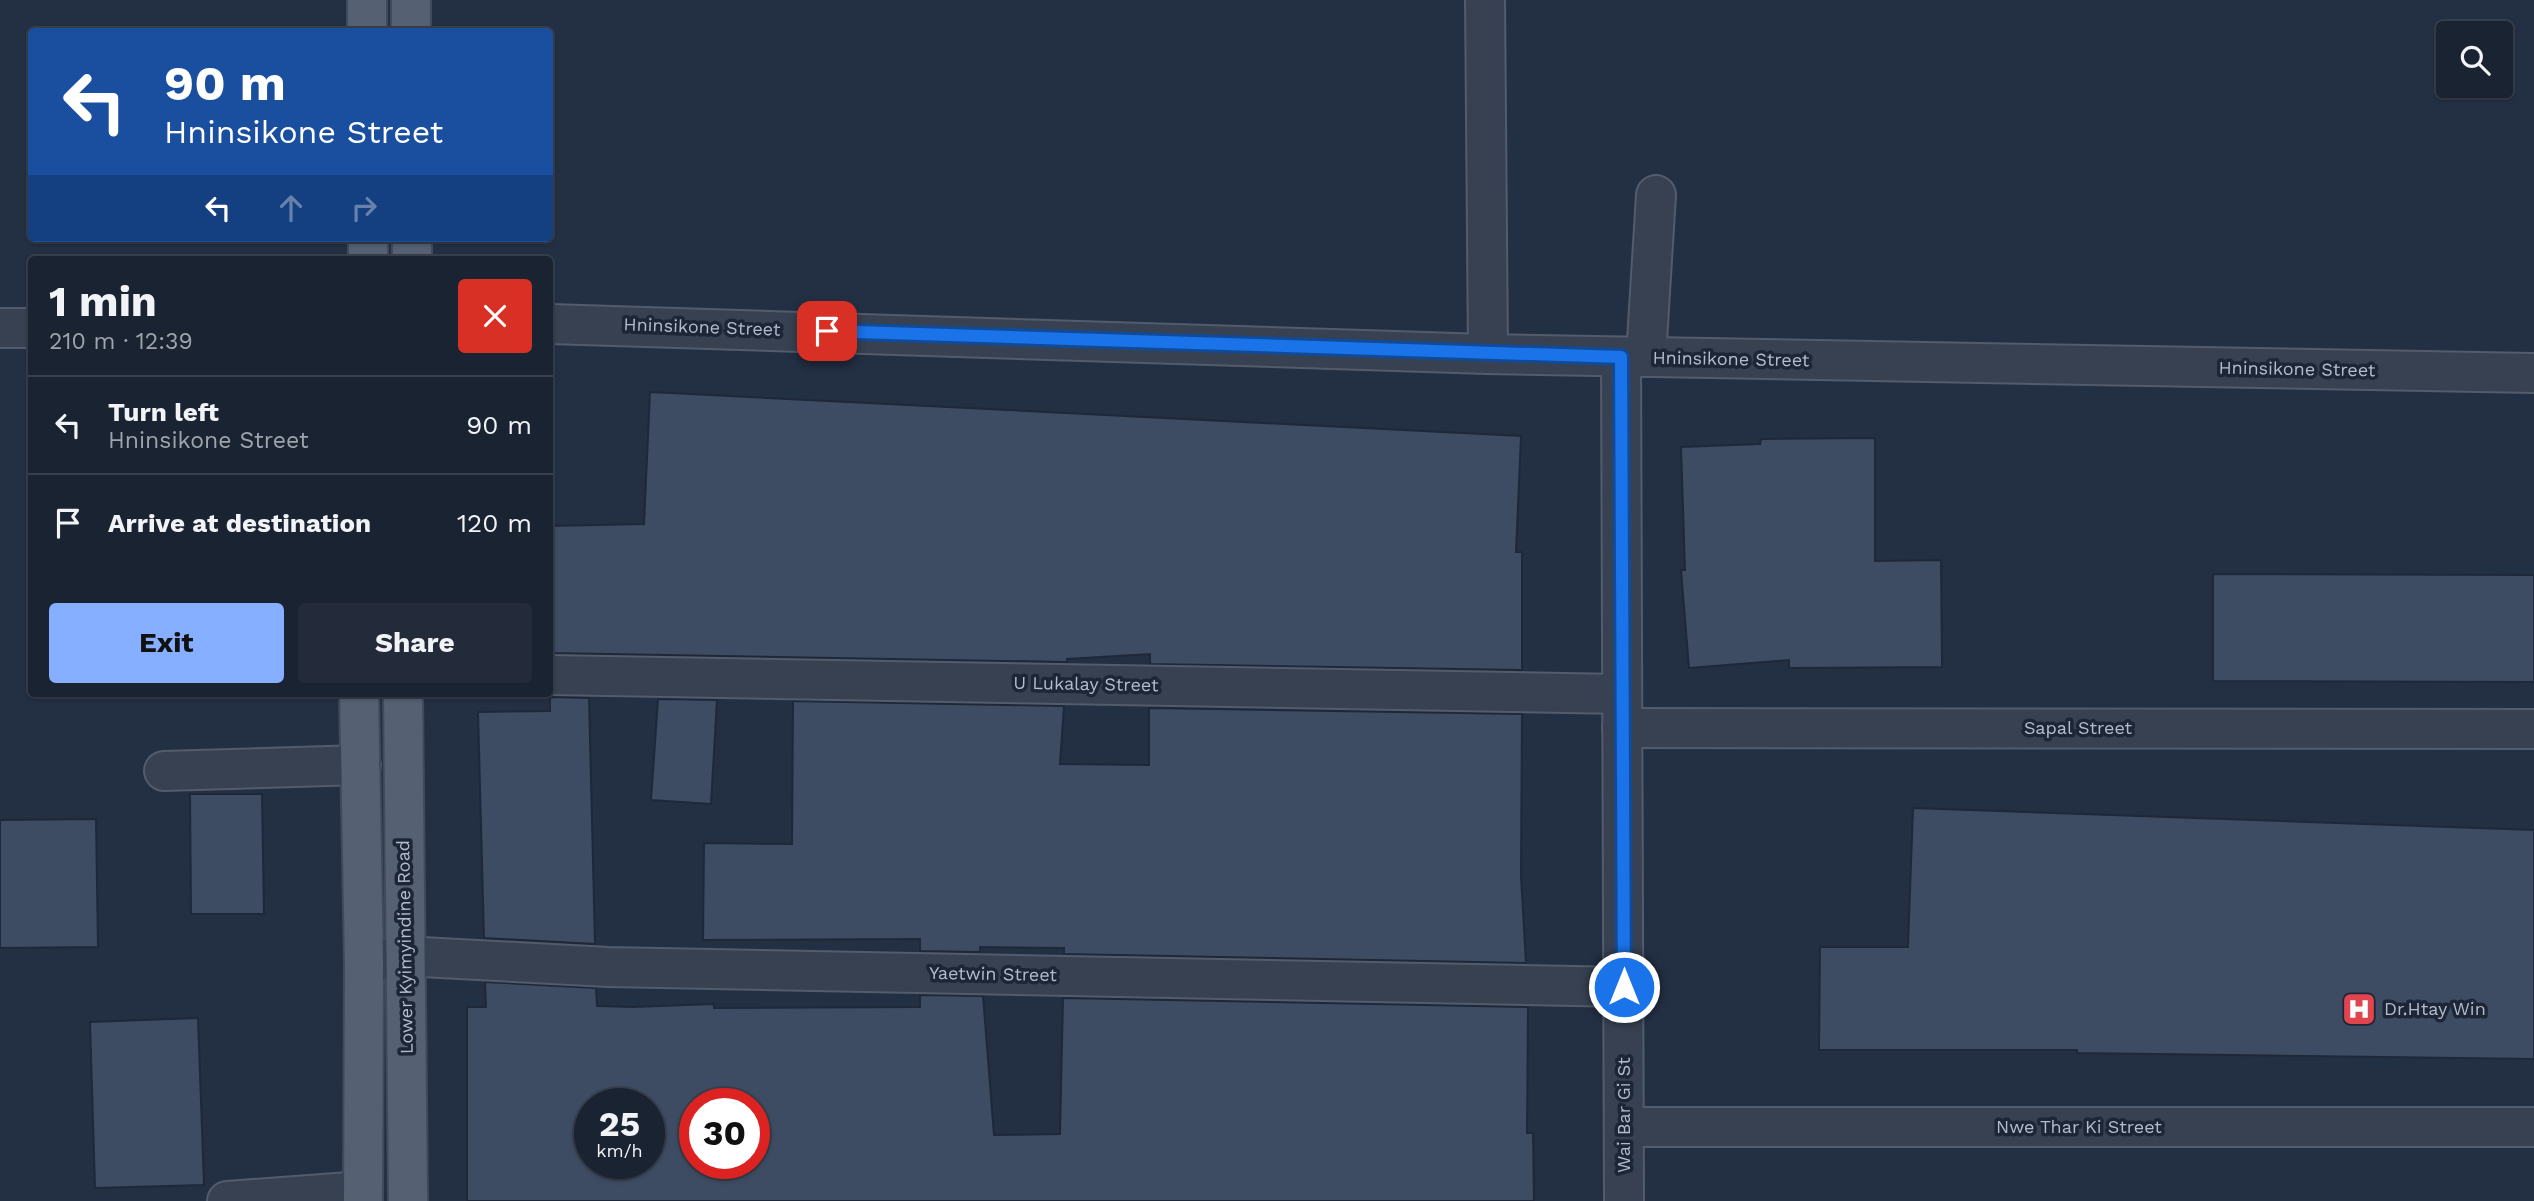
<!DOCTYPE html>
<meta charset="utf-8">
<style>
body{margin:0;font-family:"Work Sans",sans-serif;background:#232b3a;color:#f1f3f6;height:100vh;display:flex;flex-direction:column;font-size:26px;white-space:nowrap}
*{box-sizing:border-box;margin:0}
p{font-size:23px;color:#9fa4ac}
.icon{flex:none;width:38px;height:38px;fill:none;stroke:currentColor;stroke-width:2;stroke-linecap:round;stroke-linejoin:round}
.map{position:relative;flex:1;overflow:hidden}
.details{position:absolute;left:28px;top:256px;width:525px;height:441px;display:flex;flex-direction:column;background:#1a2332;border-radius:7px;box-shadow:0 2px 5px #0004,0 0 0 2px #38404d}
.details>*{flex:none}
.guide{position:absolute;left:28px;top:28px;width:525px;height:214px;border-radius:7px;box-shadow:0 2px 5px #0004,0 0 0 2px #38404d;background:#1a4fa0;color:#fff;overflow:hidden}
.buttons{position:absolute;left:2436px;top:21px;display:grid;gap:14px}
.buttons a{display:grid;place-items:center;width:77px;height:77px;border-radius:7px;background:#1a2332;box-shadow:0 2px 5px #0004,0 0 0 2px #38404d;font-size:35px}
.speed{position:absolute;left:574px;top:1088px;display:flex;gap:14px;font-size:35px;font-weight:700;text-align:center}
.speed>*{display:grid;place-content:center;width:91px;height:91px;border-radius:50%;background:#1a2332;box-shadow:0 2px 5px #0004,0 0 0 2px #38404d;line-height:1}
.speed small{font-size:18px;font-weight:400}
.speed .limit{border:10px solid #d22;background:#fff;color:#111}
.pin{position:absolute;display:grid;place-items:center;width:60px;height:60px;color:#fff;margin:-30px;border-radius:14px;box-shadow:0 4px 10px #0006}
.me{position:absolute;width:77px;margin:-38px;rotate:0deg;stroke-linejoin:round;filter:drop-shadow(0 0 5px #0008)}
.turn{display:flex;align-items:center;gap:24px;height:147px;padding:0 21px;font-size:32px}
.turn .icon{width:91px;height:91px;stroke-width:2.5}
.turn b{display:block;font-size:49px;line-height:60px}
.lanes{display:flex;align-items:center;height:66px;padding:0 21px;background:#0003;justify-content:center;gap:35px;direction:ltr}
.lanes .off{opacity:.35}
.round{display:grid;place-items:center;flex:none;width:74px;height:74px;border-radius:7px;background:#232b3a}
.headline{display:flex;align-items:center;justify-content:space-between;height:119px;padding:0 21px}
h1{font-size:42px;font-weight:700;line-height:52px}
.button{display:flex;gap:14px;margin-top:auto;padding:14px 21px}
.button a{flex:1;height:80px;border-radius:7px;background:#86b0ff;color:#111;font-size:28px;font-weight:700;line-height:80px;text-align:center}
.button a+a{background:#232b3a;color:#f1f3f6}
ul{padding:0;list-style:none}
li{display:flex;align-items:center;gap:21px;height:98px;padding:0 21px;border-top:2px solid #38404d}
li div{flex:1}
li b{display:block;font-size:26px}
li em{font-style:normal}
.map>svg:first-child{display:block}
</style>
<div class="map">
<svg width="2534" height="1201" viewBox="0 0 2534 1201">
<rect width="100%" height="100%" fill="#232f43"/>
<g fill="#3e4c63" stroke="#1e2839" stroke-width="2" fill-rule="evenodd">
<path d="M 650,392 L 1521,436 L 1516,552 L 1522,552 L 1522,670 L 1150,664 L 1150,654 L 1067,659 L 1067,662 L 550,653 L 550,526 L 644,524 Z"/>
<path d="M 1875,438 L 1875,561 L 1941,560 L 1942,667 L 1789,668 L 1789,660 L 1689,668 L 1681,570 L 1685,570 L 1681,447 L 1760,444 L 1761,439 Z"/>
<path d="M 2213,574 L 2534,575 L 2534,682 L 2213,681 Z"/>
<path d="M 550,697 L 589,698 L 595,944 L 484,938 L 478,712 L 550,711 Z"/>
<path d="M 658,699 L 717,700 L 711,804 L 651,800 Z"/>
<path d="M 793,701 L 1064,706 L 1060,764 L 1149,765 L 1149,708 L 1522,714 L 1521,876 L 1526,963 L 1064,954 L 1064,948 L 980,947 L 980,952 L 920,951 L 920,939 L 703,940 L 704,843 L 792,844 Z"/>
<path d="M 190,794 L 262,794 L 264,914 L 191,914 Z"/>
<path d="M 1913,808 L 2534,830 L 2534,1059 L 2077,1053 L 2077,1050 L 1819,1050 L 1820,947 L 1908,947 Z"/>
<path d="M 96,819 L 98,947 L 0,948 L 0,820 Z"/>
<path d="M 485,982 L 596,988 L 597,1006 L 633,1007 L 714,1004 L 714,1008 L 920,1007 L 920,995 L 983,996 L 994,1135 L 1060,1134 L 1063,998 L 1528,1007 L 1527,1133 L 1533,1133 L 1534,1201 L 467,1201 L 467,1007 L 486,1007 ZM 590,1104 L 649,1104 L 649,1164 L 590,1164 ZM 695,1104 L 754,1104 L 754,1164 L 695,1164 Z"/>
<path d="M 198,1018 L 204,1185 L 95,1188 L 90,1022 Z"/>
</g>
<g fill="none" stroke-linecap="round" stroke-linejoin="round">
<g stroke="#525c6c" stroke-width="42">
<g id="minor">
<path d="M 1485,0 L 1488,354"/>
<path d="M 550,324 L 1488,354 L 2534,373"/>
<path d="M 0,328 L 32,328"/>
<path d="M 1621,357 L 1624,1201"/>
<path d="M 1646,357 L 1656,195"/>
<path d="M 550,675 L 1622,694"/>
<path d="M 1622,728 L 2534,729"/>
<path d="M 164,771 L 361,765"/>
<path d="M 364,963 L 404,956 L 608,967 L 1624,987"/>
<path d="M 1624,1127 L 2534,1127"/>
<path d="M 227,1201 L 363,1191"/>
</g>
</g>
<g stroke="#414a5b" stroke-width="42">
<g id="major">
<path d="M 367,0 L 367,32"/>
<path d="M 411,0 L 411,32"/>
<path d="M 368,238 L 368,259"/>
<path d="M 412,238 L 412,259"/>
<path d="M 359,693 L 364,963 L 363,1201"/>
<path d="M 403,693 L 408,1201"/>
</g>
</g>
<use href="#minor" stroke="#374152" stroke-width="38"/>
<use href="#major" stroke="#556072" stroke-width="38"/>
</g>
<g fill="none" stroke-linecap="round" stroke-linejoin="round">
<g stroke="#114b97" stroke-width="18">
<path id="route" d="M 827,331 L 1621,357 L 1624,987"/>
</g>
<use href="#route" stroke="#1a73e8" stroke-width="12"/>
</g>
<defs>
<g id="hospital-square" transform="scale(1.75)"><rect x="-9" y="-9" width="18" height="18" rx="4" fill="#e0444e" stroke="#1c2637"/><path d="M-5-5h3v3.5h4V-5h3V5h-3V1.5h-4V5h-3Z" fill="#fff"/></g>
</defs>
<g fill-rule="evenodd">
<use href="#hospital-square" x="2359" y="1009"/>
</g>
<g text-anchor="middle" stroke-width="7" stroke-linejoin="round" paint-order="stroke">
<g font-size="18" fill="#b4bccc" stroke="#1c2637">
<text transform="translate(702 327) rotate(2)" y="6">Hninsikone Street</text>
<text transform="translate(1731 359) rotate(1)" y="6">Hninsikone Street</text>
<text transform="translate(2297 369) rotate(1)" y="6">Hninsikone Street</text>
<text transform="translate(1086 684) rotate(1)" y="6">U Lukalay Street</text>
<text x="2078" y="734">Sapal Street</text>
<text transform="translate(405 947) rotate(-91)" y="6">Lower Kyimyindine Road</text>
<text transform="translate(993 974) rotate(1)" y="6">Yaetwin Street</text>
<text transform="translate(1624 1115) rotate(-90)" y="6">Wai Bar Gi St</text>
<text x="2079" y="1133">Nwe Thar Ki Street</text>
</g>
<g font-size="18" fill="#b4bccc" stroke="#1c2637" text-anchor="start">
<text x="2384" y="1015">Dr.Htay Win</text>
</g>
</g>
</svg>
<div class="buttons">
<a><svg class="icon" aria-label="search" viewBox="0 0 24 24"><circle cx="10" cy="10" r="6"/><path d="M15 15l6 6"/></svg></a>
</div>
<div class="speed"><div>25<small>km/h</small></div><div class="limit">30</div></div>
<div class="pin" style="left:827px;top:331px;background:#d93025"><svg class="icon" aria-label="arrive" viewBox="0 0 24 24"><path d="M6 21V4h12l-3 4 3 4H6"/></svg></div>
<svg class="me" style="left:1624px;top:987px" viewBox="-20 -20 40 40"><circle r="17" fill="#1a73e8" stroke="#fff" stroke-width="3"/><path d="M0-11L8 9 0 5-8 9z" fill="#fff"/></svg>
<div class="guide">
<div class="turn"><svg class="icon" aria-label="left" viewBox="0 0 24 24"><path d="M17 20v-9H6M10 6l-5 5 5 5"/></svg><div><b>90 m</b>Hninsikone Street</div></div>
<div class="lanes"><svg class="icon" aria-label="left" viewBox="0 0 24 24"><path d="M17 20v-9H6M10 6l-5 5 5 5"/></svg><svg class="icon off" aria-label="ahead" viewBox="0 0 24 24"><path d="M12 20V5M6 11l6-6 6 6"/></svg><svg class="icon off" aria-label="right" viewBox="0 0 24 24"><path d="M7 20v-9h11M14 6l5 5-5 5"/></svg></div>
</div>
<section class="details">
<div class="headline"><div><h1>1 min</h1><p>210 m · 12:39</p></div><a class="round" style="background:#d93025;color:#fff"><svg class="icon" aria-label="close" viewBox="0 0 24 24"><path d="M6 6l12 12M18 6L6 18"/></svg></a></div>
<ul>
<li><svg class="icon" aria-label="left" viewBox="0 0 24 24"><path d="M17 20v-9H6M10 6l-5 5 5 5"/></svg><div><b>Turn left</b><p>Hninsikone Street</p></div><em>90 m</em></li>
<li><svg class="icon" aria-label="arrive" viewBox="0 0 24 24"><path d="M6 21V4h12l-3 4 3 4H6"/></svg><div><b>Arrive at destination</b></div><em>120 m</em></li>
</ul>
<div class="button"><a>Exit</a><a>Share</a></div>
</section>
</div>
